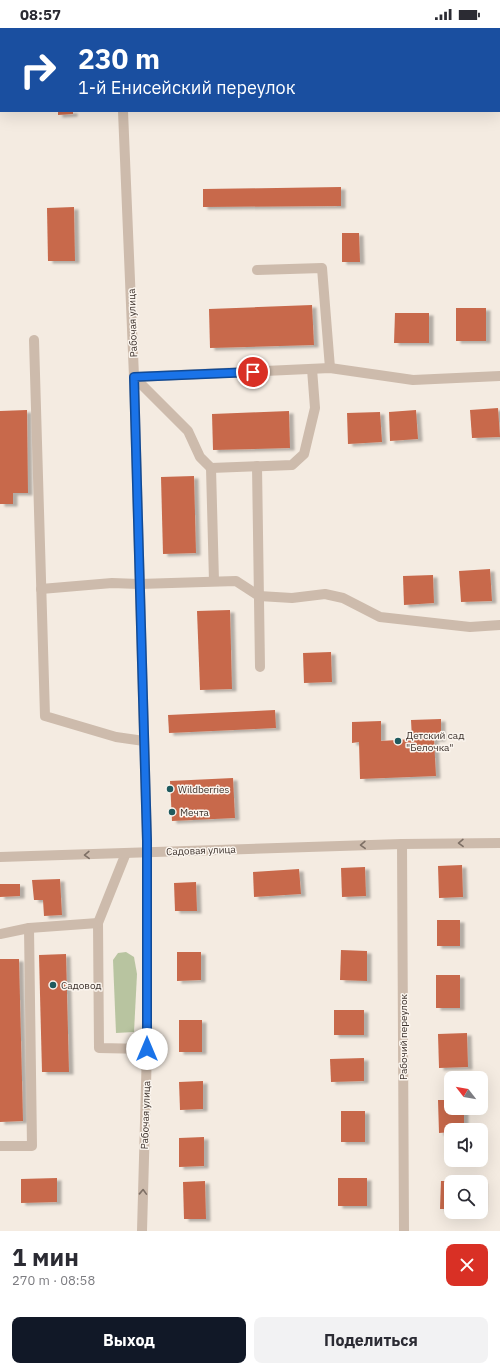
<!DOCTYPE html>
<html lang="ru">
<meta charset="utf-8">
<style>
body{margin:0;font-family:"IBM Plex Sans",sans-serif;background:#f2f2f3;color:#2b2b33;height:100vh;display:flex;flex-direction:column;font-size:15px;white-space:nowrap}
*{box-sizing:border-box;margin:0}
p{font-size:13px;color:#7c7c81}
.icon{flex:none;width:22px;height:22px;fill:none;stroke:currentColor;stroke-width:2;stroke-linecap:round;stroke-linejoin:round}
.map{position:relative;height:1203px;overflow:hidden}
.details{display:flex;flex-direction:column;background:#fff;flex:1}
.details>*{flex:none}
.banner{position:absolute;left:0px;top:0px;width:500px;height:84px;box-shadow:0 4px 16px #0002;background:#1a4fa0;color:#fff;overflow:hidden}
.needle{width:26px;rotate:301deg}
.controls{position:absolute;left:444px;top:1043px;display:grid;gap:8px}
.controls a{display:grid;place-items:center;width:44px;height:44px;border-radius:8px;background:#fff;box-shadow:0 4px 16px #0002;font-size:20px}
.pin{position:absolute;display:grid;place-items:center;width:34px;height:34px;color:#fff;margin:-17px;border:2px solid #fff;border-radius:50%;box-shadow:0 1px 4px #0007}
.me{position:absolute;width:44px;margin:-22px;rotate:0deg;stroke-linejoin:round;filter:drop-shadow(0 0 3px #0008)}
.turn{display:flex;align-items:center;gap:14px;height:84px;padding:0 12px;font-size:18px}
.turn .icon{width:52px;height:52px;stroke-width:2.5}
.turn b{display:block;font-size:28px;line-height:34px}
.round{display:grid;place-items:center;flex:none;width:42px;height:42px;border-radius:8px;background:#f2f2f3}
.summary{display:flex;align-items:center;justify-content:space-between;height:68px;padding:0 12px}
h1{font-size:24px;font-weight:700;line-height:30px}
.action{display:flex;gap:8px;margin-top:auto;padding:8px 12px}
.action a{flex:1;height:46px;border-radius:8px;background:#111827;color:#fff;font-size:16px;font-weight:700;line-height:46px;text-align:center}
.action a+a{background:#f2f2f3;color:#2b2b33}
.status{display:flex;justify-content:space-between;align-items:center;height:28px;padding:0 20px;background:#fff;direction:ltr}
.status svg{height:11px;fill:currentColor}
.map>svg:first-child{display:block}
</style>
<div class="status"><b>08:57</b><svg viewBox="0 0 49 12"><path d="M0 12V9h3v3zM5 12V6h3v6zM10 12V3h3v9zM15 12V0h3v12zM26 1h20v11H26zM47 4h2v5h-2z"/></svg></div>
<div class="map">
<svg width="500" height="1203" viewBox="0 0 500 1203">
<defs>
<filter id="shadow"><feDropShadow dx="4.5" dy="2.5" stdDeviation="1" flood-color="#0004"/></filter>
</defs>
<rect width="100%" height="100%" fill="#f4ebe1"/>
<path fill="#b8c4a0" d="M 126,924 L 134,929 L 137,946 L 134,1004 L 116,1005 L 113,932 L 118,925 Z"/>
<g fill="#c8694b" filter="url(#shadow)">
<path d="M 58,83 L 73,83 L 73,86 L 58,87 Z"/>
<path d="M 341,159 L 341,178 L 203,179 L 203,161 Z"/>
<path d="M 74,179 L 75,233 L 48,233 L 47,180 Z"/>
<path d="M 342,205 L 359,205 L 360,234 L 342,234 Z"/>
<path d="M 312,277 L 314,317 L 210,320 L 209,281 Z"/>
<rect x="456" y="280" width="30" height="33"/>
<path d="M 395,285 L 429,285 L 429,315 L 394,315 Z"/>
<path d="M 498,380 L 500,409 L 472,410 L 470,382 Z"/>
<path d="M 27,382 L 28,465 L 13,465 L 13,476 L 0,476 L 0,383 Z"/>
<path d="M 416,382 L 418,411 L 390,413 L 389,384 Z"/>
<path d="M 289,383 L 290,420 L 213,422 L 212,386 Z"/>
<path d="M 380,384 L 382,414 L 348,416 L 347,385 Z"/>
<path d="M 194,448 L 196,525 L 163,526 L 161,449 Z"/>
<path d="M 490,541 L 492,573 L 461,574 L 459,543 Z"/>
<path d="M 433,547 L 434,575 L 404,577 L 403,548 Z"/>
<path d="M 230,582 L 232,661 L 200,662 L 197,583 Z"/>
<path d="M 331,624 L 332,654 L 304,655 L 303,625 Z"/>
<path d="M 275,682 L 276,700 L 169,705 L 168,687 Z"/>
<path d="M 441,691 L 441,711 L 434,711 L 436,748 L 360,751 L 359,714 L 352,715 L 352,694 L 381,693 L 381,713 L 412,711 L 411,692 Z"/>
<path d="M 233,750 L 235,790 L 172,793 L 170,753 Z"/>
<path d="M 462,837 L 463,869 L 439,870 L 438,838 Z"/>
<path d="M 365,839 L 366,868 L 342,869 L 341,840 Z"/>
<path d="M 299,841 L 301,866 L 254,869 L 253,844 Z"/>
<path d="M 60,851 L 62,887 L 44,888 L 43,872 L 34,872 L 32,852 Z"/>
<path d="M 196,854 L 197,883 L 175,883 L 174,855 Z"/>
<path d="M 0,856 L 20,856 L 20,868 L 0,869 Z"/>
<rect x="437" y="892" width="23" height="26"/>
<path d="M 341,922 L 367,923 L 367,953 L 340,952 Z"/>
<path d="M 177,924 L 201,924 L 201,952 L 177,953 Z"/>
<path d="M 66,926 L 69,1044 L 42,1044 L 39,927 Z"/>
<path d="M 0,931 L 19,931 L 23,1093 L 0,1094 Z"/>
<rect x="436" y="947" width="24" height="33"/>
<rect x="334" y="982" width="30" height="25"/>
<rect x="179" y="992" width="23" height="32"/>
<path d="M 467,1005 L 468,1039 L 439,1040 L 438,1006 Z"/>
<path d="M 364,1030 L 364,1053 L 331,1054 L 330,1031 Z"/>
<path d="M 203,1053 L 203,1081 L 180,1082 L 179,1054 Z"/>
<path d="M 438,1072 L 451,1072 L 451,1080 L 464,1080 L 464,1102 L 451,1102 L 451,1104 L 439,1105 Z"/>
<rect x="341" y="1083" width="24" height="31"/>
<path d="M 204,1109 L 204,1138 L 179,1139 L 179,1110 Z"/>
<path d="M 57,1150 L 57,1174 L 21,1175 L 21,1151 Z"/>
<rect x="338" y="1150" width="29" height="28"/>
<path d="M 205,1153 L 206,1191 L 184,1191 L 183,1154 Z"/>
<path d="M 441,1153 L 451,1153 L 451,1181 L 440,1181 Z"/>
<path d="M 481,1153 L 483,1153 L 482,1181 L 481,1181 Z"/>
</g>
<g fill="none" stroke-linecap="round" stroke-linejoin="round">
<g stroke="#cdbbac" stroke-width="10">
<path d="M 120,0 L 120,1"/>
<path d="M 123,83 L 134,349 L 147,813 L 147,1021 L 142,1203"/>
<path d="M 257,242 L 322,240 L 330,340"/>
<path d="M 34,312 L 45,688 L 116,709 L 144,713"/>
<path d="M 134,349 L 330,340 L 413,352 L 500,348"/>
<path d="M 134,349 L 188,403 L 200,429 L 211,440 L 214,553"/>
<path d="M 257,438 L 260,639"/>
<path d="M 211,440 L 292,437 L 304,426 L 315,380 L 312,341"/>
<path d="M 41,561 L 112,555 L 139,556 L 236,553 L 259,568 L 292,570 L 325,566 L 343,570 L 380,589 L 470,599 L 500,597"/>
<path d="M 402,816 L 404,1203"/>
<path d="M 126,825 L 98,895 L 99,1020 L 147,1021"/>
<path d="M 0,829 L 402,816 L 500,815"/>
<path d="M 0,906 L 29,900 L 98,895"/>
<path d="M 0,1118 L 32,1118 L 29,900"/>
</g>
</g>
<defs><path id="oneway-chevron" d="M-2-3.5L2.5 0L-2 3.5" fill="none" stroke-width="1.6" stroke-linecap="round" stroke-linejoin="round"/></defs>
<g stroke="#7d6f65">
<use href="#oneway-chevron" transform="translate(461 815) rotate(179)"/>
<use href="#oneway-chevron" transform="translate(363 817) rotate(178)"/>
<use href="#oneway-chevron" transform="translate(87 827) rotate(178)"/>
<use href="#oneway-chevron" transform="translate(143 1164) rotate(-88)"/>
</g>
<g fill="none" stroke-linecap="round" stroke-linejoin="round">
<g stroke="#114b97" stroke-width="10">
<path id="route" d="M 147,1021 L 147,813 L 134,349 L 253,344"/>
</g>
<use href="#route" stroke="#1a73e8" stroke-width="7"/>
</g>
<g fill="#1f5a5e" stroke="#fbf5ee" stroke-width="1.5">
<circle cx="398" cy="713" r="4"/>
<circle cx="170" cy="761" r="4"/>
<circle cx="172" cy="784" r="4"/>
<circle cx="53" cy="957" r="4"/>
</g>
<g text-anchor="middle" stroke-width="3" stroke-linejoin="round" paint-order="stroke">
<g font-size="10" fill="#3b302b" stroke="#fbf5ee">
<text transform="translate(132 295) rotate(-92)" y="4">Рабочая улица</text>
<text transform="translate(201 822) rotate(-2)" y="4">Садовая улица</text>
<text transform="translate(403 1009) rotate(-90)" y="4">Рабочий переулок</text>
<text transform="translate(145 1087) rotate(-88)" y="4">Рабочая улица</text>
</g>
<g font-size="10" fill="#3b302b" stroke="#fbf5ee" text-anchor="start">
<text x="406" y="711">Детский сад<tspan x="406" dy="12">"Белочка"</tspan></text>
<text x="178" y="765">Wildberries</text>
<text x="180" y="788">Мечта</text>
<text x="61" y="961">Садовод</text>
</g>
</g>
</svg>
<div class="controls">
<a><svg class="needle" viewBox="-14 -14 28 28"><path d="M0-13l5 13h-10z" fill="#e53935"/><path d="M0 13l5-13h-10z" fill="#7c7c81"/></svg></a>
<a><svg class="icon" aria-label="sound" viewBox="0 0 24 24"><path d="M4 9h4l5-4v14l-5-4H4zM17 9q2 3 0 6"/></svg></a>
<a><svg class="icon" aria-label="search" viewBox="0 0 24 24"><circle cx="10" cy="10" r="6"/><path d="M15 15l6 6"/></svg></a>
</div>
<div class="pin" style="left:253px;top:344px;background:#d93025"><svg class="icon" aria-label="arrive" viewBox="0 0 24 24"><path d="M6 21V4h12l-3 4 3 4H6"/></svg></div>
<svg class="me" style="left:147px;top:1021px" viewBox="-20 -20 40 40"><circle r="19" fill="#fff"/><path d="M0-13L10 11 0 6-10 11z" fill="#1a73e8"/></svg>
<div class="banner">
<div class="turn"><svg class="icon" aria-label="right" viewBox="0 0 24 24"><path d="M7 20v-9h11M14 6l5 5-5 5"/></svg><div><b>230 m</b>1-й Енисейский переулок</div></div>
</div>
</div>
<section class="details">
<div class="summary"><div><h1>1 мин</h1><p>270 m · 08:58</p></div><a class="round" style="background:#d93025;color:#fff"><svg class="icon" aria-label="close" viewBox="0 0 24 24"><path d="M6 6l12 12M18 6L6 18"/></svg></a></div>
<div class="action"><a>Выход</a><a>Поделиться</a></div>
</section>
